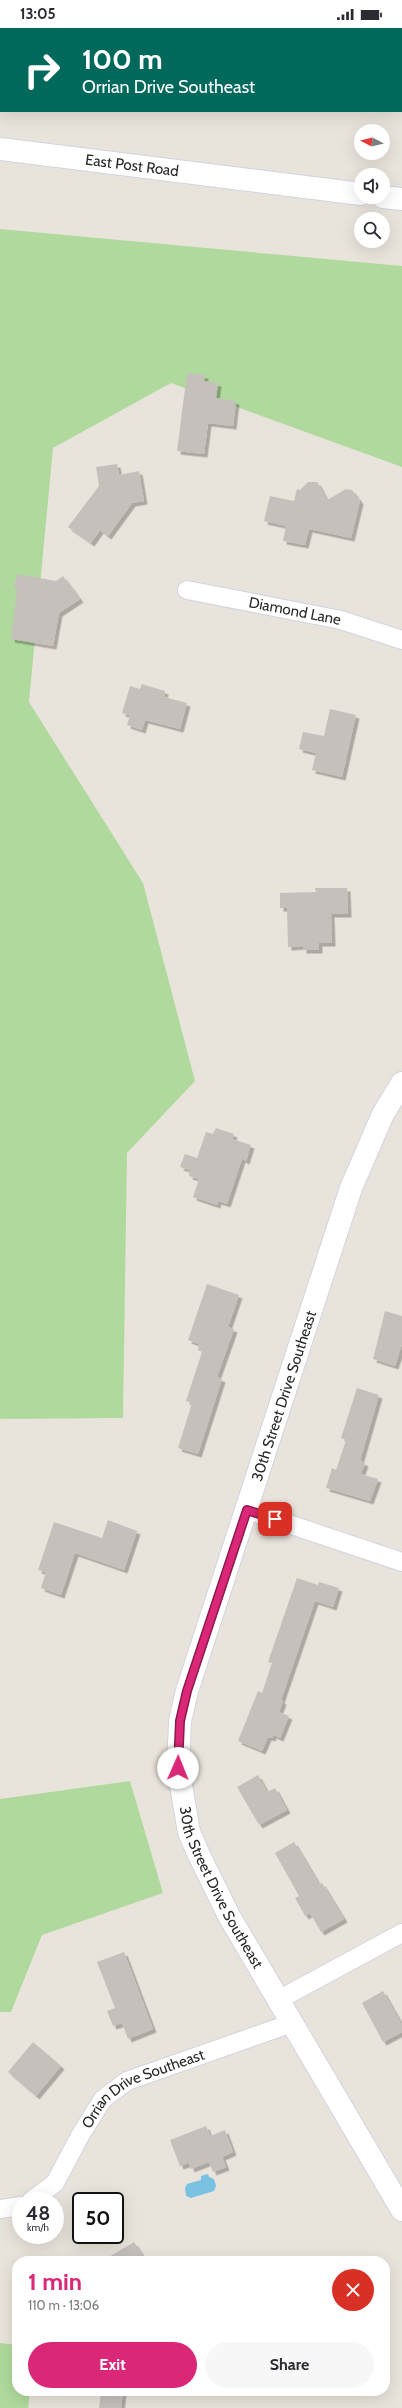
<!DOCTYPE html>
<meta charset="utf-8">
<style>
body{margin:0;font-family:Cabin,sans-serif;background:#f7f7f7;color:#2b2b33;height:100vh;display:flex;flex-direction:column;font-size:15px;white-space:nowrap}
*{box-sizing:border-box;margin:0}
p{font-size:13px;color:#7c7c81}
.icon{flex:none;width:22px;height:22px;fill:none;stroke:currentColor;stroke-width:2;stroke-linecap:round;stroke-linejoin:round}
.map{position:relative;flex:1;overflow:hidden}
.sheet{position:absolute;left:12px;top:2228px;width:378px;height:140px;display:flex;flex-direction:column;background:#fff;border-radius:16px;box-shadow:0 4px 16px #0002}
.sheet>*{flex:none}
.top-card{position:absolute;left:0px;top:0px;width:402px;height:84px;box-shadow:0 4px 16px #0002;background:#00695c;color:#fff;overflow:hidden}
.needle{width:26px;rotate:277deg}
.controls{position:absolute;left:354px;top:96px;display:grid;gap:8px}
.controls a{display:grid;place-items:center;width:36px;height:36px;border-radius:50%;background:#fff;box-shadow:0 4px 16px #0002;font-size:20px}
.speed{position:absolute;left:12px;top:2164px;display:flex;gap:8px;font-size:20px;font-weight:700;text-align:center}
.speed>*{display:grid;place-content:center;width:52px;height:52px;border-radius:50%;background:#fff;box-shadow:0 4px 16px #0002;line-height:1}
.speed small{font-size:10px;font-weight:400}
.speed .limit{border:2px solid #111;border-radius:6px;background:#fff;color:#111}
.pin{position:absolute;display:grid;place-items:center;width:34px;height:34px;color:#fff;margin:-17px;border-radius:8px;box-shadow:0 2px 6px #0006}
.me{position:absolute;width:44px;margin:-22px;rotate:1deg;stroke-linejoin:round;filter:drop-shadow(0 0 3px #0008)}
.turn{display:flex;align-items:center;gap:14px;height:84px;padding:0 16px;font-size:18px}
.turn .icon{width:52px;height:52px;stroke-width:2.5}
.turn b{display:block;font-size:28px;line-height:34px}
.round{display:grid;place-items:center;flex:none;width:42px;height:42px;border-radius:21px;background:#f7f7f7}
.head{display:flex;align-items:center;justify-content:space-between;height:68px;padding:0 16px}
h1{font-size:24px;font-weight:700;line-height:30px;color:#db2777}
.action{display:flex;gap:8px;margin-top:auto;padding:8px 16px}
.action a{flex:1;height:46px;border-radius:24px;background:#db2777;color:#fff;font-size:16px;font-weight:700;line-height:46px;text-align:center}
.action a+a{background:#f7f7f7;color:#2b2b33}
.status{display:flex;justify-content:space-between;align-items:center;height:28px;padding:0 20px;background:#fff;direction:ltr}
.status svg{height:11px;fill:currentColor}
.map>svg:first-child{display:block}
</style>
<div class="status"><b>13:05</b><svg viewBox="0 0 49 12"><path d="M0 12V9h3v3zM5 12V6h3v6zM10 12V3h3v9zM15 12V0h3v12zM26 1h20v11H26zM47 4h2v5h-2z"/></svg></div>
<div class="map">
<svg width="402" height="2380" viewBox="0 0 402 2380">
<defs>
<filter id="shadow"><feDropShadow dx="3.5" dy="3.5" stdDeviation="0" flood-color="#0004"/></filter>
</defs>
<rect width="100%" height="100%" fill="#e9e4db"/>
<g fill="#b0da9d">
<path d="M 0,201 L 402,238 L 402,439 L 171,355 L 53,420 L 29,674 L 143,855 L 195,1053 L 127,1125 L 123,1390 L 0,1391 Z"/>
<path d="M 130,1753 L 163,1865 L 42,1907 L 11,1984 L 0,1984 L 0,1771 Z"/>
<path d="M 0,2315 L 17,2317 L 17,2363 L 30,2363 L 28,2380 L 0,2380 Z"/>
</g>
<path fill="#79c2e1" d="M 208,2146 L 209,2149 L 214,2151 L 216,2158 L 214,2163 L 191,2170 L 186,2168 L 185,2160 L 187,2156 L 201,2152 L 201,2148 Z"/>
<g fill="#c5c0bb" filter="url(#shadow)">
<path d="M 187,345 L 205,347 L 204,353 L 218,355 L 216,370 L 236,373 L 233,398 L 208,395 L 204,426 L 177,423 Z"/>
<path d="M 117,436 L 119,447 L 139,443 L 144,473 L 132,475 L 108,508 L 100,502 L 91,515 L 68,499 L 99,458 L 96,439 Z"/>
<path d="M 308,454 L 317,454 L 327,472 L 346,461 L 352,462 L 360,473 L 351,510 L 309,501 L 305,517 L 283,513 L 286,498 L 264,493 L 270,468 L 294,473 L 297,461 L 300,462 Z"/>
<path d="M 17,546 L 56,553 L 63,548 L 80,571 L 59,585 L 53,618 L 11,611 L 17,561 L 14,560 Z"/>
<path d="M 142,656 L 165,663 L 164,669 L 187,675 L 180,701 L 145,692 L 142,702 L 127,697 L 130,687 L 122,685 L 130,658 L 140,661 Z"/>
<path d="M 330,681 L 356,687 L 342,749 L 312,742 L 316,725 L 299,721 L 303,704 L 324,708 Z"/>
<path d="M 315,860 L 347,860 L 348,886 L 331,886 L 332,915 L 319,915 L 319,922 L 303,922 L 303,918 L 288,919 L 287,880 L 280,880 L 280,865 L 316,864 Z"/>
<path d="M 216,1100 L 234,1106 L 232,1111 L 251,1117 L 246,1133 L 242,1131 L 227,1176 L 218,1173 L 217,1177 L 193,1169 L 199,1151 L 189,1148 L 190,1142 L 180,1139 L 185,1126 L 197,1130 L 206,1104 L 213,1106 Z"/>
<path d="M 207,1256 L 239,1267 L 228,1299 L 234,1301 L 217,1349 L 222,1351 L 198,1426 L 178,1420 L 192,1375 L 186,1373 L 202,1324 L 198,1322 L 199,1316 L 188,1312 Z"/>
<path d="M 385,1283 L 402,1288 L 402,1316 L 395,1338 L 373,1331 Z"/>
<path d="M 357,1360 L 379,1367 L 360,1433 L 365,1435 L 361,1446 L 378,1451 L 370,1473 L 326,1460 L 332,1440 L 336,1442 L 346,1412 L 341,1410 Z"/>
<path d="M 108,1492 L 137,1503 L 124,1542 L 75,1525 L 61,1567 L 41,1560 L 46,1544 L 38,1542 L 54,1494 L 102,1510 Z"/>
<path d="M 297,1550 L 318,1557 L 319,1554 L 339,1560 L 333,1579 L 315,1573 L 281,1672 L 283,1673 L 279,1684 L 289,1688 L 280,1710 L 273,1707 L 272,1710 L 268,1709 L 262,1723 L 238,1713 L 258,1663 L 262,1665 L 272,1635 L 268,1634 Z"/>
<path d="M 258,1747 L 267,1764 L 275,1760 L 287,1782 L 259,1797 L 237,1759 Z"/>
<path d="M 294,1814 L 319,1856 L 322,1855 L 344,1891 L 321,1904 L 310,1885 L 305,1888 L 295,1870 L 299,1868 L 275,1825 Z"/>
<path d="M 124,1924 L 153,2001 L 128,2011 L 122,1995 L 113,1998 L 107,1983 L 115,1980 L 97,1934 Z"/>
<path d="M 383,1963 L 402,1997 L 402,2004 L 383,2014 L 362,1975 Z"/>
<path d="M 33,2014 L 61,2038 L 36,2068 L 8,2044 Z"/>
<path d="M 206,2098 L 210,2108 L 225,2102 L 233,2124 L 222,2129 L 226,2139 L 213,2144 L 209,2134 L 191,2141 L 189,2135 L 180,2138 L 170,2112 Z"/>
<path d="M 134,2214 L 146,2233 L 102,2233 Z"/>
<path d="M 101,2363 L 123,2363 L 121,2380 L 99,2380 Z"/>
</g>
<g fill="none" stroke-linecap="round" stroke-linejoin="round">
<g stroke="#d1d3e0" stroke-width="20">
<g id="street">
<path id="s1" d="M 187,562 L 341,592 L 402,612"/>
<path d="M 247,1482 L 402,1534"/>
<path d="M 278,1972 L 402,1905"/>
<path id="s2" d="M 31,2173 L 55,2155 L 81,2106 L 103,2071 L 127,2053 L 292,1995"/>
<path d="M 0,2181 L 21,2178"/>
</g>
</g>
<g stroke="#d1d3e0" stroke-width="24">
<g id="secondary">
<path id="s3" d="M 0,121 L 361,166"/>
<path d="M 383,169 L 402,171"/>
<path id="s4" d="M 402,1055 L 383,1086 L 351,1160 L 187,1663 L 180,1693 L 178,1740 L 189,1804 L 199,1827 L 229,1888 L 402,2182"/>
</g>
</g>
<use href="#street" stroke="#fff" stroke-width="18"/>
<use href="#secondary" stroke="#fff" stroke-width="22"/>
</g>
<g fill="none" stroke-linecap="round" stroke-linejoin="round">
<g stroke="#8e194d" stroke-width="10">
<path id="route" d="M 178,1740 L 180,1693 L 187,1663 L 247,1482 L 275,1491"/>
</g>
<use href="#route" stroke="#db2777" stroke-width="7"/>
</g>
<g text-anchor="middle" stroke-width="3" stroke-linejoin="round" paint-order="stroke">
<g font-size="15" fill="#282828" stroke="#fff">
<text dy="5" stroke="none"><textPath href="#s3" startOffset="133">East Post Road</textPath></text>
<text dy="5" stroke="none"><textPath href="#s1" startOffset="110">Diamond Lane</textPath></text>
<text transform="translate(284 1368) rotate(-72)" y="5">30th Street Drive Southeast</text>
<text dy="5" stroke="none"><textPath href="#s4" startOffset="852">30th Street Drive Southeast</textPath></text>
<text dy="5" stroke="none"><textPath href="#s2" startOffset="166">Orrian Drive Southeast</textPath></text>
</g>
</g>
</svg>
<div class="controls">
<a><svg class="needle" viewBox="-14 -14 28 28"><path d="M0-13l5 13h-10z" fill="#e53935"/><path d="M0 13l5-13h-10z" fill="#7c7c81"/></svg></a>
<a><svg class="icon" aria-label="sound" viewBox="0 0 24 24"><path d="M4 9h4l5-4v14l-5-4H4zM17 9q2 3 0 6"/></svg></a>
<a><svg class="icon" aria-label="search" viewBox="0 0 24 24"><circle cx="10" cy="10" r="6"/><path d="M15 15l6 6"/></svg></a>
</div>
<div class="speed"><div>48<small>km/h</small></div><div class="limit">50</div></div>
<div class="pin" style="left:275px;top:1491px;background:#d93025"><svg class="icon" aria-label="arrive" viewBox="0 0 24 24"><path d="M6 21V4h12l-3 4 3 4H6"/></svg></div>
<svg class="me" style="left:178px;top:1740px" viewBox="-20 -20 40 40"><circle r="19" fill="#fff"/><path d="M0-13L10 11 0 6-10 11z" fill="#db2777"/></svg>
<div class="top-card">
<div class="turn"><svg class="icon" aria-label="right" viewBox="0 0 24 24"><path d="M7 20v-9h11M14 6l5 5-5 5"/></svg><div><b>100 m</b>Orrian Drive Southeast</div></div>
</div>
<section class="sheet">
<div class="head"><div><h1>1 min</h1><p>110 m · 13:06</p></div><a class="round" style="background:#d93025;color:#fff"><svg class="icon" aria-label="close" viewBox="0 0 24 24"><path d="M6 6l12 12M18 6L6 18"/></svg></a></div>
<div class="action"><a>Exit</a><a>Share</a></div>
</section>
</div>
